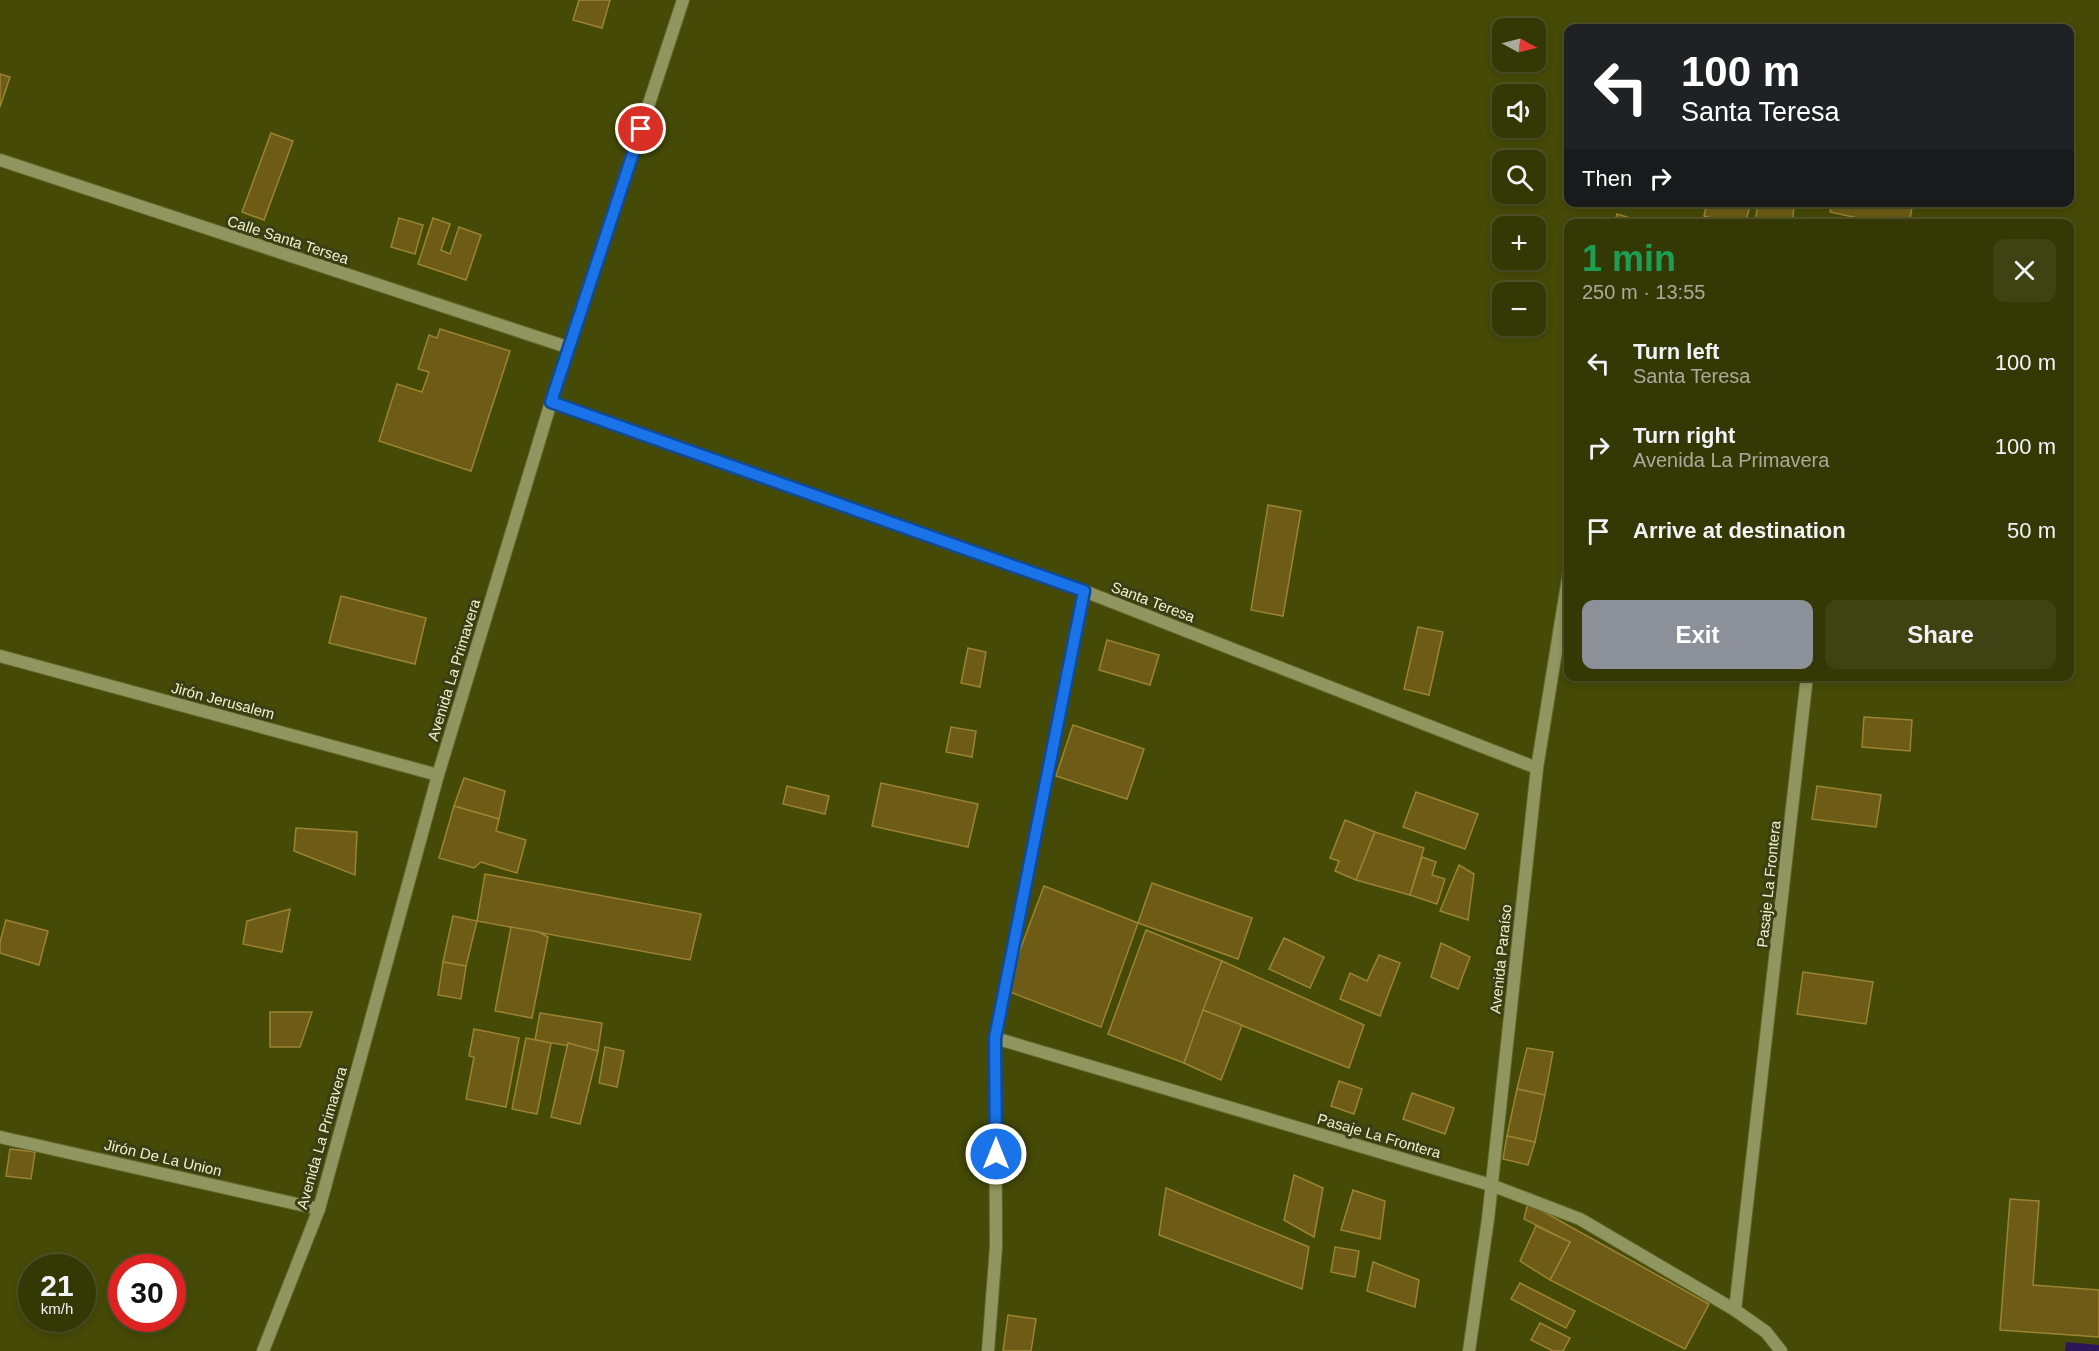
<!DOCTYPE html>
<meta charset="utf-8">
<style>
body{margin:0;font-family:Helvetica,sans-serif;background:#3f4313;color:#f1f3f6;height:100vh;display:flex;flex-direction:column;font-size:22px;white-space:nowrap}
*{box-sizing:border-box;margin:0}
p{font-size:20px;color:#a9ac9a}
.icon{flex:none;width:33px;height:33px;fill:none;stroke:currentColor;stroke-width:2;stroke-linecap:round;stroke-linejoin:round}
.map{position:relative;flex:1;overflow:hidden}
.details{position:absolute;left:1564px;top:219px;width:510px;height:462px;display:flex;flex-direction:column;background:#343805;border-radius:12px;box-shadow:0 3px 9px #0003,0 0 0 2px #4e5227}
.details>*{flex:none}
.banner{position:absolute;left:1564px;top:24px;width:510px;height:183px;border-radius:12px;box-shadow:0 3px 9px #0003,0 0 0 2px #4e5227;background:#202124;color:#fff;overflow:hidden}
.needle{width:39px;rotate:97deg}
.controls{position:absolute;left:1492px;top:18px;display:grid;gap:12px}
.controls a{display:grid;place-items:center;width:54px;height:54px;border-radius:12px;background:#343805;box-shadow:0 3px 9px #0003,0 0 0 2px #4e5227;font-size:30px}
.speed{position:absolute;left:18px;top:1254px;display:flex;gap:12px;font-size:30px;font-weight:700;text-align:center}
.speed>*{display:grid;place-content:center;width:78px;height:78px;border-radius:50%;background:#343805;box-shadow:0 3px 9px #0003,0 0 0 2px #4e5227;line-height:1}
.speed small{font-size:15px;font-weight:400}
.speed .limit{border:9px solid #d22;background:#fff;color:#111}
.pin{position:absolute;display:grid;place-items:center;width:51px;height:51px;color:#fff;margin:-26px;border:3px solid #fff;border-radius:50%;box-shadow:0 2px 6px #0007}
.me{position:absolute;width:66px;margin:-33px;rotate:0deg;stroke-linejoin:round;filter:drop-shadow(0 0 4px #0008)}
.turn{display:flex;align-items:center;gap:21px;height:126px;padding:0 18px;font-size:27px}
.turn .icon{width:78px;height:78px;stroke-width:2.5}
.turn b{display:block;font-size:42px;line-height:51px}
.then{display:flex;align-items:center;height:57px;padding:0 18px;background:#0003;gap:12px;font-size:22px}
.round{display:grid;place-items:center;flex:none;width:63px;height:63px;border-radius:12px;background:#3f4313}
.headline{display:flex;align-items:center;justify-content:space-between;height:102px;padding:0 18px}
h1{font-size:36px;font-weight:700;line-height:45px;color:#1e9e55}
.action{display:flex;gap:12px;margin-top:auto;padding:12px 18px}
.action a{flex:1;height:69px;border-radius:12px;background:#8c9099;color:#fff;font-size:24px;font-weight:700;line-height:69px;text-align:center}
.action a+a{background:#3f4313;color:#f1f3f6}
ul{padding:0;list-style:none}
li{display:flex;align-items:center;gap:18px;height:84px;padding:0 18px}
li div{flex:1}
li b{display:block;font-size:22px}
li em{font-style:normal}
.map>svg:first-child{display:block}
</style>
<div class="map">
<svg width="2099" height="1351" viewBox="0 0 2099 1351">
<rect width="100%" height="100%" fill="#454a07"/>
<path fill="#2e1758" d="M 2066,1342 L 2099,1345 L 2099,1351 L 2065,1351 Z"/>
<g fill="#6d5b16" stroke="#9a8432" stroke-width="1.5">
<path d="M 579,0 L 610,0 L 602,28 L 573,20 Z"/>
<path d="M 0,74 L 10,77 L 0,107 Z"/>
<path d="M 271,133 L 293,141 L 264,220 L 242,212 Z"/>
<path d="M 1707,202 L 1751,202 L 1745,224 L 1733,224 L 1704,216 Z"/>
<path d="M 1758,202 L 1794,207 L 1792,224 L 1755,224 Z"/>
<path d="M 1832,202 L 1913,202 L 1909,224 L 1885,224 L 1830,212 Z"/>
<path d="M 1617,214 L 1649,224 L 1614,224 Z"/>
<path d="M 399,218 L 423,225 L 415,254 L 391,247 Z"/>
<path d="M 433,218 L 450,224 L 441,250 L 450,254 L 459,227 L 481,235 L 466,280 L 418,264 Z"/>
<path d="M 440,329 L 510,351 L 471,471 L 379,441 L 397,384 L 422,392 L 429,372 L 418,369 L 429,335 L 437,338 Z"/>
<path d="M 1268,505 L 1301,511 L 1283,616 L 1251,610 Z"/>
<path d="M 341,596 L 426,618 L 415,664 L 329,643 Z"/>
<path d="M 1418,627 L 1443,632 L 1429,695 L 1404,689 Z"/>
<path d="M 1107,640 L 1159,655 L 1150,685 L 1099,670 Z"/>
<path d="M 968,648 L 986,652 L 980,687 L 961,683 Z"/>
<path d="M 1864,717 L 1912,720 L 1910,751 L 1862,747 Z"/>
<path d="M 1073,725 L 1144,749 L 1127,799 L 1056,776 Z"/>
<path d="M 951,727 L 976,731 L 972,757 L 946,752 Z"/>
<path d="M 464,778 L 505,791 L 499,819 L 454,806 Z"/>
<path d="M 881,783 L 978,804 L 968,847 L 872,826 Z"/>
<path d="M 787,786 L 829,796 L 825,814 L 783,804 Z"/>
<path d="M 1817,786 L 1881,795 L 1876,827 L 1812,819 Z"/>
<path d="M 1416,792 L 1478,814 L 1465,849 L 1403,827 Z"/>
<path d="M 454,806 L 499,819 L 496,831 L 526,840 L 517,873 L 481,862 L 474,868 L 439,858 Z"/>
<path d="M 1345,820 L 1375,832 L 1356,880 L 1335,871 L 1339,861 L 1330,858 Z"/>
<path d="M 296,828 L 357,832 L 355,875 L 294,851 Z"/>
<path d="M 1375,832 L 1424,848 L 1410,895 L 1356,880 Z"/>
<path d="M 1422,857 L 1436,862 L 1432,875 L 1445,879 L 1437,904 L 1410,895 Z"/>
<path d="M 1459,865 L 1474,874 L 1468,920 L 1440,911 Z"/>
<path d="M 485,874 L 701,914 L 690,960 L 477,921 Z"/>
<path d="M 1152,883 L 1252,918 L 1238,959 L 1138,923 Z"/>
<path d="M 1044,886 L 1138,923 L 1101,1027 L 1005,990 Z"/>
<path d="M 290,909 L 282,952 L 243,944 L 247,921 Z"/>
<path d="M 453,916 L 477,921 L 466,966 L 443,962 Z"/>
<path d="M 6,920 L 48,931 L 39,965 L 0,953 L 0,942 Z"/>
<path d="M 511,927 L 539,932 L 548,937 L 532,1018 L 495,1011 Z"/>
<path d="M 1146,930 L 1222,961 L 1184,1063 L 1108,1034 Z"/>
<path d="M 1284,938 L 1324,957 L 1310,988 L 1269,969 Z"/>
<path d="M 1441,943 L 1470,957 L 1458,989 L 1431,977 Z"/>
<path d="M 1379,955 L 1400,963 L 1380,1016 L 1340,999 L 1350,973 L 1367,981 Z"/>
<path d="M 1222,961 L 1364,1025 L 1349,1068 L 1203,1010 Z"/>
<path d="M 443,962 L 466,966 L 461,999 L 438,995 Z"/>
<path d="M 1803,972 L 1873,982 L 1866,1024 L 1797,1014 Z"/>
<path d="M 1203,1010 L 1242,1025 L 1221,1080 L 1184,1063 Z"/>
<path d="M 270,1012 L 312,1012 L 300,1047 L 270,1047 Z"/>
<path d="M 540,1013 L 602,1023 L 598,1051 L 535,1040 Z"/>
<path d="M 474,1029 L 519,1038 L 506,1107 L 466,1099 L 474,1057 L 469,1056 Z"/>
<path d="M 526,1038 L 551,1043 L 537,1114 L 512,1109 Z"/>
<path d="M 568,1043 L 598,1051 L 580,1124 L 551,1117 Z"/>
<path d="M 605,1047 L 624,1051 L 617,1087 L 599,1083 Z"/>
<path d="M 1527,1048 L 1553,1052 L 1545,1095 L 1517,1089 Z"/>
<path d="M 1339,1081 L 1362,1089 L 1354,1114 L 1331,1106 Z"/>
<path d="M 1517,1089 L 1545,1095 L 1535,1142 L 1507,1136 Z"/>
<path d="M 1412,1093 L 1454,1108 L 1445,1134 L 1403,1119 Z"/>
<path d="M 1507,1136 L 1535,1142 L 1528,1165 L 1503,1159 Z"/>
<path d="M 10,1149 L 35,1152 L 31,1179 L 6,1176 Z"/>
<path d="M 1294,1175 L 1323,1188 L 1314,1237 L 1284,1220 Z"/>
<path d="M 1166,1188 L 1309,1247 L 1302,1289 L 1159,1235 Z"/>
<path d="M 1353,1190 L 1385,1201 L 1380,1239 L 1341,1230 Z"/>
<path d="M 2010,1199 L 2039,1201 L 2033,1285 L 2099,1290 L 2099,1337 L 2000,1330 Z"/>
<path d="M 1528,1203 L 1709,1304 L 1685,1349 L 1550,1280 L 1570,1242 L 1524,1219 Z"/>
<path d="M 1536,1226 L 1570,1242 L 1550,1280 L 1520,1261 Z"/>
<path d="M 1335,1247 L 1359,1251 L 1355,1277 L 1331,1272 Z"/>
<path d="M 1373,1262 L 1419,1280 L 1415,1307 L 1367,1291 Z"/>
<path d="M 1520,1283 L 1575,1311 L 1566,1328 L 1511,1299 Z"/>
<path d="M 1008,1315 L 1036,1319 L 1031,1351 L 1003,1351 Z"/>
<path d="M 1540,1323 L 1570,1338 L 1563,1351 L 1553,1351 L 1531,1340 Z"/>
</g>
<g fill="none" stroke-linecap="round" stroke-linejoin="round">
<g stroke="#64692b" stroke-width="14">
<g id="minor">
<path d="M 0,160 L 567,347"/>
<path d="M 551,402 L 1084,591 L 1537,768"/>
<path d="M 0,656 L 438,775"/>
<path d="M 995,1038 L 1491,1185 L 1580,1219 L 1735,1310 L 1766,1332 L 1781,1351"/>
<path d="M 0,1137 L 319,1209"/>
<path d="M 1735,1310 L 1807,676"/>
<path d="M 263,1351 L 319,1209 L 438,775 L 551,402 L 683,0"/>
<path d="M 988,1351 L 996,1247 L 995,1038 L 1084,591"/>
</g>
</g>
<g stroke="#64692b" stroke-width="14">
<path id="tertiary" d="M 1469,1351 L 1488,1219 L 1537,768 L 1569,572"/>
</g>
<use href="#minor" stroke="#90965f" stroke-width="12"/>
<use href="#tertiary" stroke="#90965f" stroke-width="12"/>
</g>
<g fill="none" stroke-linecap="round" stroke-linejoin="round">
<g stroke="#114b97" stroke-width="15">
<path id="route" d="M 641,129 L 551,402 L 1084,591 L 995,1038 L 996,1154"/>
</g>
<use href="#route" stroke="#1a73e8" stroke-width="10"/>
</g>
<g text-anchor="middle" stroke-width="6" stroke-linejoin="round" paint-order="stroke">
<g font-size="15" fill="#eff4cd" stroke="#3a3e14">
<text transform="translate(288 240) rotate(18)" y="5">Calle Santa Tersea</text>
<text transform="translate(1153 602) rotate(21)" y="5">Santa Teresa</text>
<text transform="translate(454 670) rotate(-73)" y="5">Avenida La Primavera</text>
<text transform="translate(223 701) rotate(15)" y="5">Jirón Jerusalem</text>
<text transform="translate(1769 884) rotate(-84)" y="5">Pasaje La Frontera</text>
<text transform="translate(1501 959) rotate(-84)" y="5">Avenida Paraíso</text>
<text transform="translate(1379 1136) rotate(16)" y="5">Pasaje La Frontera</text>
<text transform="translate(322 1138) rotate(-74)" y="5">Avenida La Primavera</text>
<text transform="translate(163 1158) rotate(13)" y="5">Jirón De La Union</text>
</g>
</g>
</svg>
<div class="controls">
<a><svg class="needle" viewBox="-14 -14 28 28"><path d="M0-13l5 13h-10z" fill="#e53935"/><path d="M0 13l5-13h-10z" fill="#a9ac9a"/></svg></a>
<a><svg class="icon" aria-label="sound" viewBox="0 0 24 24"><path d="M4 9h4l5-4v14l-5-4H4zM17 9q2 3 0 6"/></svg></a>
<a><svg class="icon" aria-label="search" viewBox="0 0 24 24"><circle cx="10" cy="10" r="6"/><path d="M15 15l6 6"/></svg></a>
<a>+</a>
<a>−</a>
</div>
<div class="speed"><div>21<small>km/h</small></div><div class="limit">30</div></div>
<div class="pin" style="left:641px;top:129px;background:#d93025"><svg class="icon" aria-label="arrive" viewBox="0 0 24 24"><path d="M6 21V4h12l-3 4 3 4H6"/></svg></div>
<svg class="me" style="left:996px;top:1154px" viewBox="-20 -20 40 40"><circle r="17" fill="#1a73e8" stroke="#fff" stroke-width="3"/><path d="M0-11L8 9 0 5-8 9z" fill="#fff"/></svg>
<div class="banner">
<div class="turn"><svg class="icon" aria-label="left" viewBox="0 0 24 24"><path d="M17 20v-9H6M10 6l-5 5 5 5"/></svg><div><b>100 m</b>Santa Teresa</div></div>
<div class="then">Then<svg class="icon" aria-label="right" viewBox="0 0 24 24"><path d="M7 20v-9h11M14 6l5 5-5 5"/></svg></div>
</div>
<section class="details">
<div class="headline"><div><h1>1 min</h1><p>250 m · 13:55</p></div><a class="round"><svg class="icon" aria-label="close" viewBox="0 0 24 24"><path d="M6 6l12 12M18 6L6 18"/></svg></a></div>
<ul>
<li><svg class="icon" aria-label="left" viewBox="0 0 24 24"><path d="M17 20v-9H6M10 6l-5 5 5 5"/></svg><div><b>Turn left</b><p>Santa Teresa</p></div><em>100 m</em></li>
<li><svg class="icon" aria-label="right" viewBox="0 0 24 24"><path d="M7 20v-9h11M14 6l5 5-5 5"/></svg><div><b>Turn right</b><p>Avenida La Primavera</p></div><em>100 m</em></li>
<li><svg class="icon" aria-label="arrive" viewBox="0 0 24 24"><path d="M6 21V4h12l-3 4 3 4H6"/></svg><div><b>Arrive at destination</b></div><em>50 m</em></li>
</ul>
<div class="action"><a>Exit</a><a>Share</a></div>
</section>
</div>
